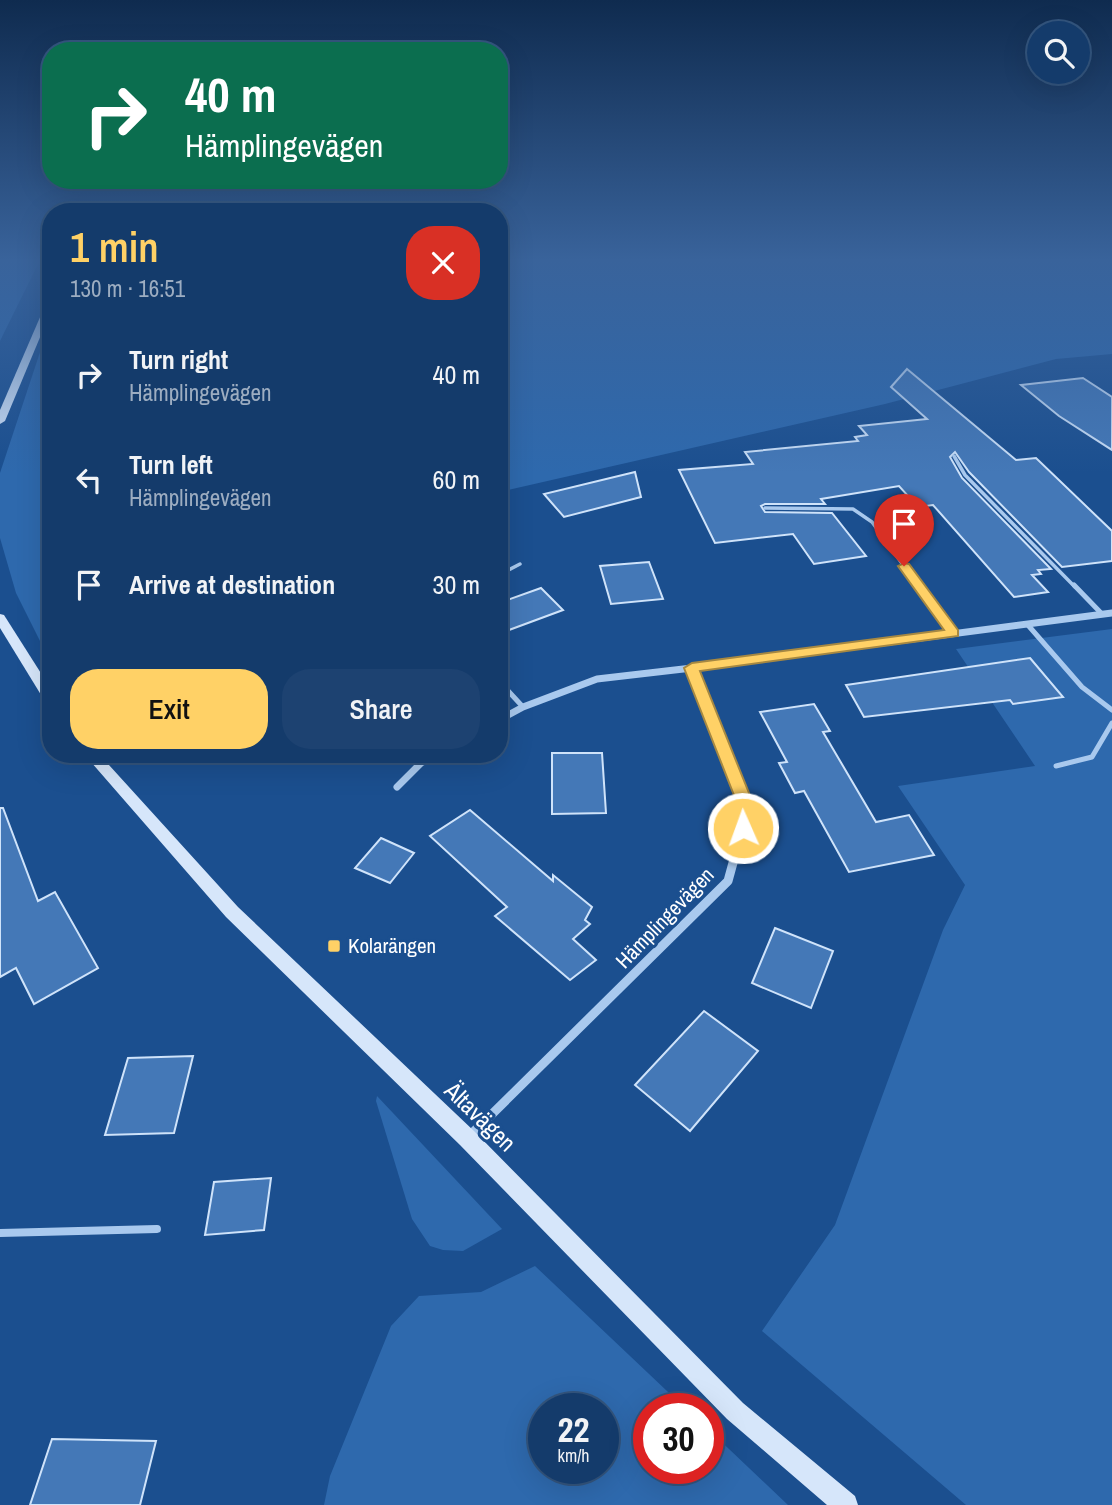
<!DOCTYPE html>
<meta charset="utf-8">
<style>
body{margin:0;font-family:"Archivo Narrow",sans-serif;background:#1d4271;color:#f1f3f6;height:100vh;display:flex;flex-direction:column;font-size:26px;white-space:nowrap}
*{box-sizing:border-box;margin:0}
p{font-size:23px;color:#9dadc1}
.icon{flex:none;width:38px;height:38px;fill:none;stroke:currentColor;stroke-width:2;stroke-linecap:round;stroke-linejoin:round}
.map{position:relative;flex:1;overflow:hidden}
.details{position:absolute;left:42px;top:203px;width:466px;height:560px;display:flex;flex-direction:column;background:#143b6b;border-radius:28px;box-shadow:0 7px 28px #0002,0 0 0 2px #33557e}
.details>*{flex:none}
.top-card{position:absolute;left:42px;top:42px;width:466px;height:147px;border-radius:28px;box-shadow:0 7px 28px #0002,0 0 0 2px #33557e;background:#0b6e4f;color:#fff;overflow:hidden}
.buttons{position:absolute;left:1027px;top:21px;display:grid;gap:14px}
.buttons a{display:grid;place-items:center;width:63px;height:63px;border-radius:50%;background:#143b6b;box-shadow:0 7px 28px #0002,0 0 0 2px #33557e;font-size:35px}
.speed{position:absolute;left:528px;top:1393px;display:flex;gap:14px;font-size:35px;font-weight:700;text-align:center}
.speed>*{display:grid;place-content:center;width:91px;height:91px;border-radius:50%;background:#143b6b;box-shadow:0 7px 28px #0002,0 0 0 2px #33557e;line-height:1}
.speed small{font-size:18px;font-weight:400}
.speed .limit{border:10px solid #d22;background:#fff;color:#111}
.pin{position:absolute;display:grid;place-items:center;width:60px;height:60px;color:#fff;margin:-72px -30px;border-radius:50% 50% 50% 0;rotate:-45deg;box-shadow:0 0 7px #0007}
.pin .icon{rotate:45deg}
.me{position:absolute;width:77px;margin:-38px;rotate:358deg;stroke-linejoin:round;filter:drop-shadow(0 0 5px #0008)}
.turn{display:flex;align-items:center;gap:24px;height:147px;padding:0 28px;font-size:32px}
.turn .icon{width:91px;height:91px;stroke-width:2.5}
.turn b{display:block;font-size:49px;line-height:60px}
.round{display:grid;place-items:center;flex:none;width:74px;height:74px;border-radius:28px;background:#1d4271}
.summary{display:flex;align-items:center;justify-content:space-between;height:119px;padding:0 28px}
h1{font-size:42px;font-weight:600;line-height:52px;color:#ffd166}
.action{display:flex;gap:14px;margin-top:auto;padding:14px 28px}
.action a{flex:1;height:80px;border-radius:28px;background:#ffd166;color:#111;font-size:28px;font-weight:600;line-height:80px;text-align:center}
.action a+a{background:#1d4271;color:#f1f3f6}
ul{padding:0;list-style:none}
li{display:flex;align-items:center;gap:21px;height:105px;padding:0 28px}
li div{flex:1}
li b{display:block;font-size:26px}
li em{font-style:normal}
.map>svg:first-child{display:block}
</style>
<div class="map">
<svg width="1112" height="1505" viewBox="0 0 1112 1505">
<rect width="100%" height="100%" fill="#1b4f8f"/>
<g fill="#2e69ad" fill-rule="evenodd">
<path d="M 0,262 L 39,262 L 0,341 Z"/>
<path d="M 499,262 L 1112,262 L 1112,354 L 1056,359 L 885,404 L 499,492 Z"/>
<path d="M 51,326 L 51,663 L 16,593 L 0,538 L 0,473 L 45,337 Z"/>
<path d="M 1112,629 L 1112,1505 L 966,1505 L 762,1331 L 835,1225 L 943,930 L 965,885 L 898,786 L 1035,766 L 956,649 Z"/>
<path d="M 377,1096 L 502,1229 L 463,1251 L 443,1250 L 430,1246 L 412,1219 L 376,1101 Z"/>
<path d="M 535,1266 L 686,1409 L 649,1409 L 649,1468 L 709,1468 L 709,1430 L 788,1505 L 324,1505 L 330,1476 L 391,1326 L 419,1296 L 481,1292 ZM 544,1409 L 604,1409 L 604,1468 L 544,1468 Z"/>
</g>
<g fill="#4478b7" stroke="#cfe3fa" stroke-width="2">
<path d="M 907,369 L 1016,460 L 1036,458 L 1112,531 L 1112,561 L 1062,567 L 969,472 L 955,452 L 950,457 L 962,478 L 1051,569 L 1038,570 L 1041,574 L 1032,575 L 1048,592 L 1014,597 L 933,505 L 918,507 L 899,486 L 821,499 L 825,504 L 765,504 L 761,506 L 765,512 L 832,513 L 866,556 L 814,564 L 793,534 L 715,543 L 679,470 L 753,464 L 745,452 L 858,441 L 855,437 L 867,435 L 859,426 L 927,419 L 891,387 Z"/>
<path d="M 1083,378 L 1112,397 L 1112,450 L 1059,416 L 1021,385 Z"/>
<path d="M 635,472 L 641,497 L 564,517 L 544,494 Z"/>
<path d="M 649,562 L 663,599 L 611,604 L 600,566 Z"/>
<path d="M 541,588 L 563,610 L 509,630 L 499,619 L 499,603 Z"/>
<path d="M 1030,658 L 1063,697 L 1013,704 L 1010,700 L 864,717 L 846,685 Z"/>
<path d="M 814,704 L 830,731 L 823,732 L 876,822 L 909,815 L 934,855 L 849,872 L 804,791 L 795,793 L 779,763 L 787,762 L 760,712 Z"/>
<path d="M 552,753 L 602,753 L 606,813 L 552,814 Z"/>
<path d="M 0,808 L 3,808 L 38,901 L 55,892 L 98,968 L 34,1004 L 16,968 L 0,977 Z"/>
<path d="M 470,810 L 553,881 L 553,875 L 592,907 L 585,920 L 590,924 L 573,939 L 596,960 L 570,980 L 495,916 L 507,907 L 430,836 Z"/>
<path d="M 381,838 L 414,853 L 390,883 L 355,868 Z"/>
<path d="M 775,928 L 833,951 L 811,1008 L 752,983 Z"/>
<path d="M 704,1011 L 758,1051 L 690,1131 L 635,1085 Z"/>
<path d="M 193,1056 L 174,1133 L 105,1135 L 128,1058 Z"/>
<path d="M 271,1178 L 264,1230 L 205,1235 L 214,1182 Z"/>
<path d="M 52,1439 L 156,1441 L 140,1505 L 30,1505 Z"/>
</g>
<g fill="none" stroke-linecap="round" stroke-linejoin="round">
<g stroke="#a9c9ee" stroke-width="3.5">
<path d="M 954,456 L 965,475 L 1075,587"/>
<path d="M 765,508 L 853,509 L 872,522 L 919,587"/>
<path d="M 499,575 L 520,564"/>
</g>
<g stroke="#a9c9ee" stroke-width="5">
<path d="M 918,585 L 953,633"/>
<path d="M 1074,585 L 1102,614"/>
<path d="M 1027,624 L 1082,687 L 1112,710"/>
<path d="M 499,681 L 523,707"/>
<path d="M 1056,766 L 1092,757 L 1112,723"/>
</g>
<path stroke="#a9c9ee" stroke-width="8" d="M 0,1233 L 157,1229"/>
<g stroke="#a9c9ee" stroke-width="7">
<path d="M 499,720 L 523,707 L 597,679 L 692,668"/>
<path d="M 397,787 L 421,763 L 438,754"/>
<path d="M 744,821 L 747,808 L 692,668 L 1112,613"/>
</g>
<path stroke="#a9c9ee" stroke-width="9" d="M 485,1121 L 728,881 L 745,819"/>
<path stroke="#a9c9ee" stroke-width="10" d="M 469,1137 L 487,1119"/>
<g fill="#d6e6fa" fill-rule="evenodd">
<path d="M 51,299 L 51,311 L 5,421 L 0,424 L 0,410 L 47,301 Z"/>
<path d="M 0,614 L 4,615 L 51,689 L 51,704 L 46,703 L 0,628 Z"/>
<path d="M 84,754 L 99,754 L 238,907 L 474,1131 L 743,1403 L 855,1496 L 858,1505 L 827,1505 L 727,1419 L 460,1145 L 226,917 Z"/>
</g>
</g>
<linearGradient id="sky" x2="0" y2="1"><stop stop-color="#0f2b4f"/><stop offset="0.55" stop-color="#39639b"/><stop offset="1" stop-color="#39639b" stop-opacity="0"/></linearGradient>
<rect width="1112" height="473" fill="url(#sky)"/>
<path fill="#ffd166" stroke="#a68842" stroke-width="2" d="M 904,563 L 909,564 L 958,630 L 958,636 L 700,671 L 755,808 L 749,833 L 737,833 L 734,828 L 739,808 L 684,668 L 692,663 L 944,630 L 898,566 Z"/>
<rect fill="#ffd166" stroke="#1b4f8f" stroke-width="2.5" x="327" y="939" width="14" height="14" rx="3.5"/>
<g text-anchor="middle" stroke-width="6" stroke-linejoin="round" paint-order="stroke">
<g font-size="21" fill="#fff" stroke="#1b4f8f">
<text transform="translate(665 918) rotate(-46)" y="7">Hämplingevägen</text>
</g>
<g font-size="21" fill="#fff" stroke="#1b4f8f" text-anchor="start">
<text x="348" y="953">Kolarängen</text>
</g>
<g font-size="24" fill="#fff" stroke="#1b4f8f">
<text transform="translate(480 1117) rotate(44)" y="8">Ältavägen</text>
</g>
</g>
</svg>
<div class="buttons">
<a><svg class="icon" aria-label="search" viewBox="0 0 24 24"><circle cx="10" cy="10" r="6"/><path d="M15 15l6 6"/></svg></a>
</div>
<div class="speed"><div>22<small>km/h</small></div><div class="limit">30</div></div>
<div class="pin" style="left:904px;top:566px;background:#d93025"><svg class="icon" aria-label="arrive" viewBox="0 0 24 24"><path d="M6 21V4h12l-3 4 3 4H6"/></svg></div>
<svg class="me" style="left:743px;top:828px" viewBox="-20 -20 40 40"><circle r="17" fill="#ffd166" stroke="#fff" stroke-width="3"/><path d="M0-11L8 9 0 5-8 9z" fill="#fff"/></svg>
<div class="top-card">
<div class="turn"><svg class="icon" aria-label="right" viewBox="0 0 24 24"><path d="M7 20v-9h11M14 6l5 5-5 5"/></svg><div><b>40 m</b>Hämplingevägen</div></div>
</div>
<section class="details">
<div class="summary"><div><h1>1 min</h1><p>130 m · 16:51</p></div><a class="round" style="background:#d93025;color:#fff"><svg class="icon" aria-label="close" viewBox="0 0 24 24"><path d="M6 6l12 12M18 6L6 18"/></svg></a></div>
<ul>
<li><svg class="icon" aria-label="right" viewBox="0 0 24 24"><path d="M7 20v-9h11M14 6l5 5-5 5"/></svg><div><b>Turn right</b><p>Hämplingevägen</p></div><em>40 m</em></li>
<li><svg class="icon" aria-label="left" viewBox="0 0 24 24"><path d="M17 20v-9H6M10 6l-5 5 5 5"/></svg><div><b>Turn left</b><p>Hämplingevägen</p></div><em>60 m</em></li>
<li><svg class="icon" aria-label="arrive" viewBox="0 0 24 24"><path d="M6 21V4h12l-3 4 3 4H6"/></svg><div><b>Arrive at destination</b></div><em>30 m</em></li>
</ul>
<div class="action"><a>Exit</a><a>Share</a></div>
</section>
</div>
